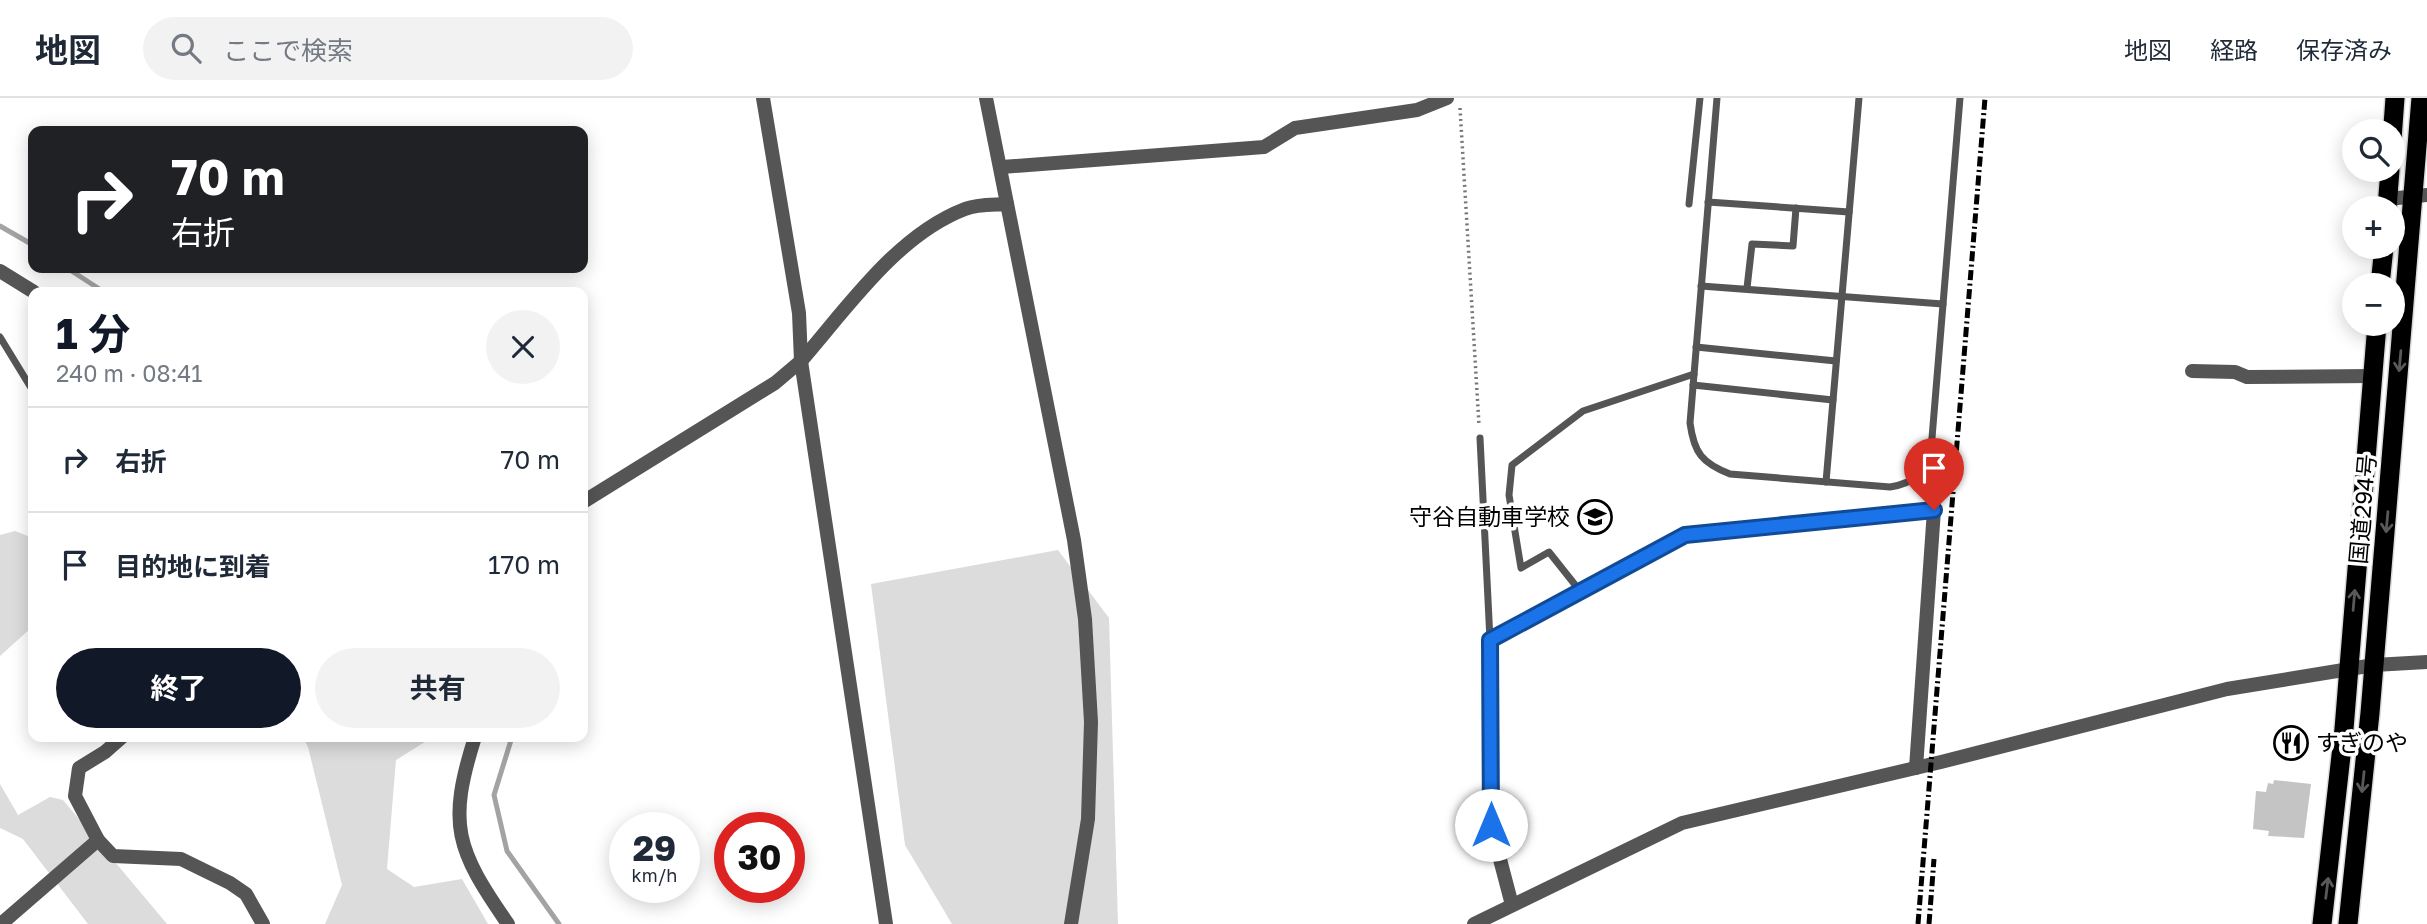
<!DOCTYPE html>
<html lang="ja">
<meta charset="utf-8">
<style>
body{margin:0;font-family:"Golos Text","Noto Sans JP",sans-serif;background:#f2f2f3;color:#1f2937;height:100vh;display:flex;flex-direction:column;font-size:26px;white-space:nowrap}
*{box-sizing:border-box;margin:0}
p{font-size:23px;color:#747a83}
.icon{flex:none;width:38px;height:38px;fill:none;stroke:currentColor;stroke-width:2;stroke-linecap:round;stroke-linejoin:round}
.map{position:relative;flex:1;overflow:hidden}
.side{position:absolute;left:28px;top:189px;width:560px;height:455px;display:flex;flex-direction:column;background:#fff;border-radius:14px;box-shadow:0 4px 18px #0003}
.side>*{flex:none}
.banner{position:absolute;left:28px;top:28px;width:560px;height:147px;border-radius:14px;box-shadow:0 4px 18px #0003;background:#202124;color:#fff;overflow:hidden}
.controls{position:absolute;left:2342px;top:21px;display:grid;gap:14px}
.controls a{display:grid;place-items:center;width:63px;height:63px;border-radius:50%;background:#fff;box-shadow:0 4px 18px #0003;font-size:35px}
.speed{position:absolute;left:609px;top:714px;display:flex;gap:14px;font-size:35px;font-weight:700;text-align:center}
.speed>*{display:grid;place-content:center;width:91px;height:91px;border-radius:50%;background:#fff;box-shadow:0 4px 18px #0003;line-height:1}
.speed small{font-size:18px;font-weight:400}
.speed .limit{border:10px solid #d22;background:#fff;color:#111}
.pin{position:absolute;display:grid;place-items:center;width:60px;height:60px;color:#fff;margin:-72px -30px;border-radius:50% 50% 50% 0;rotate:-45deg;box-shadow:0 0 7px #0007}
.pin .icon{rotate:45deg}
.me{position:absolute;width:77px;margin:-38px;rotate:0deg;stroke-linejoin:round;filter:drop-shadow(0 0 5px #0008)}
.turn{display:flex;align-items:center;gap:24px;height:147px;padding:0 28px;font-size:32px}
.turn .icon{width:91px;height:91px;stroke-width:2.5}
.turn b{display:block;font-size:49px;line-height:60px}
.round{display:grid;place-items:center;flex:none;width:74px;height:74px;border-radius:37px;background:#f2f2f3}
.overview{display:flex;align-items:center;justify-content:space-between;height:119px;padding:0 28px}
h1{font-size:42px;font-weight:700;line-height:52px;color:#111827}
.action{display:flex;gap:14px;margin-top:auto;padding:14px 28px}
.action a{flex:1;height:80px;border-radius:42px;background:#111827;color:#fff;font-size:28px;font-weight:700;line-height:80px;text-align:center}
.action a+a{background:#f2f2f3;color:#1f2937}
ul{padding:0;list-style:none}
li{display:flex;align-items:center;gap:21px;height:105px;padding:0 28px;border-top:2px solid #e0e1e3}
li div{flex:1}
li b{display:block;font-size:26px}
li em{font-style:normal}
header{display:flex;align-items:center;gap:42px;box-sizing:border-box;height:98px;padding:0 35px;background:#fff;border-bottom:2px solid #e0e1e3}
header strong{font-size:33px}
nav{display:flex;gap:38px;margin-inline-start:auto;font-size:24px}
.search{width:490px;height:63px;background:#f2f2f3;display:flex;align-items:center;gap:18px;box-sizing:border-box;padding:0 24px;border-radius:38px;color:#747a83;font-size:26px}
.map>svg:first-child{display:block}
</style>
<header>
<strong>地図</strong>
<div class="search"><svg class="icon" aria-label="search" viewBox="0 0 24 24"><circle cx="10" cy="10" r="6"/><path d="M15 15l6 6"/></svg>ここで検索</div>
<nav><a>地図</a><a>経路</a><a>保存済み</a></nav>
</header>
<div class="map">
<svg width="2427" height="826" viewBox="0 0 2427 826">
<rect width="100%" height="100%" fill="#fff"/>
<g fill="#dcdcdc">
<path d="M 15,433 L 33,440 L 33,522 L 31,530 L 0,558 L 0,437 Z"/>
<path d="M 1058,452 L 1109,520 L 1118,826 L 952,826 L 905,747 L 871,486 Z"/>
<path d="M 303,639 L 433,639 L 396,662 L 387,771 L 414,789 L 462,781 L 488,826 L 325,826 L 342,787 L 308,649 Z"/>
<path d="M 0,686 L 18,717 L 50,699 L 63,702 L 167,826 L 88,826 L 23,741 L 0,730 Z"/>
</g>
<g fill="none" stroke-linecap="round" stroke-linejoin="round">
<g stroke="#a3a3a3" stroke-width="5">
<path d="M 0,128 L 33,147"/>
<path d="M 67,170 L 104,194"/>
<path d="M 512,639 L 494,697 L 507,753 L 559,826"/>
</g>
</g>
<path fill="#c4c4c4" d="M 2274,682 L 2311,686 L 2304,740 L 2268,738 L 2269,733 L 2253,731 L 2256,693 L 2266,694 L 2268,685 L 2273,686 Z"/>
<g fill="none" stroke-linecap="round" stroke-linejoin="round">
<g stroke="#dbdbdb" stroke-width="22">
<g id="trunk">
<path d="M 2392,41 L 2395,0"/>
<path d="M 2387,110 L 2390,72"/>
<path d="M 2380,187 L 2384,149"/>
<path d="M 2322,826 L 2344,631 L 2377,226"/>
<path d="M 2348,826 L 2370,615 L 2421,0"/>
</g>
</g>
<path stroke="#777" stroke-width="3.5" stroke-dasharray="2 3.5" stroke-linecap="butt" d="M 1460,10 L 1479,327"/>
<g stroke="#555" stroke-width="7">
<path d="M 1717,0 L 1690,325 C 1694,355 1702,365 1730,376 L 1890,389 C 1915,385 1924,375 1931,352 L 1960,0"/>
<path d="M 1708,104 L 1849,114"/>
<path d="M 1689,106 L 1700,0"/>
<path d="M 1701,188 L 1943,206"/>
<path d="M 1747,190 L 1752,146 L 1793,148 L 1796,110"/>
<path d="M 0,239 L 33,293"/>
<path d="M 1696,249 L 1836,263"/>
<path d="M 1693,287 L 1833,302"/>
<path d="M 1480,340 L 1490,542"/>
<path d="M 1826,384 L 1859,0"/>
<path d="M 1580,493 L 1549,454 L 1521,470 L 1509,397 L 1512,367 L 1583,313 L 1694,276"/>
</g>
<g stroke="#555" stroke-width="14">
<path d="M 1002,69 L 1264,49 L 1295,30 L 1417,12 L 1447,0"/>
<path d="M 2388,101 L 2427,97"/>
<path d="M 0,173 L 34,194"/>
<path d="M 801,263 C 848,209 897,137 965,111 C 977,106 994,107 1007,106"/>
<path d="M 2192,273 L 2235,274 L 2247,279 L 2372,278"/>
<path d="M 2374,567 L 2427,564"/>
<path d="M 122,639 L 105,654 L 79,670 L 75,698 L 98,742 L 113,758 L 181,761 L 230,785 L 246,796 L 263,826"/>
<path d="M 475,639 C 447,727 456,751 508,826"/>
<path d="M 1512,807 L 1491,727 L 1490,543 L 1685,437 L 1934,412 L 1916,670"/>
<path d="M 1,826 L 98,742"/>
</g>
<g stroke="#555" stroke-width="14">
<path d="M 763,0 L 799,215 L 801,263 L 886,826"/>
<path d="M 986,0 L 1074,442 L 1085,521 L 1091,624 L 1088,721 L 1071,826"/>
<path d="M 583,404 L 775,285 L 801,263"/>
<path d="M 1474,826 L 1682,725 L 1941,664 L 2227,591 L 2374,567"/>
</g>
<use href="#trunk" stroke="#000" stroke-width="19"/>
<g stroke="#000" stroke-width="5" stroke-dasharray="10 3.5 2 3.5" stroke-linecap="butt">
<path d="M 1918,826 L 1985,0"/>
<path d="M 1929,826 L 1934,761"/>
</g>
</g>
<defs><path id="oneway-shaft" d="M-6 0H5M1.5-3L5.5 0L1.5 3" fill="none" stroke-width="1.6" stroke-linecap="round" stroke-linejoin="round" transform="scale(1.75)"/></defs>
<g stroke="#595959">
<use href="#oneway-shaft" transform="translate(2400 263) rotate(95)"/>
<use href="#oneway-shaft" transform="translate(2387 424) rotate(95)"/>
<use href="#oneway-shaft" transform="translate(2354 502) rotate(-85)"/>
<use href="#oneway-shaft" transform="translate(2363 684) rotate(96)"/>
<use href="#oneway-shaft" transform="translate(2327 790) rotate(-83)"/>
</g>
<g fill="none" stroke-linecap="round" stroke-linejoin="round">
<g stroke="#114b97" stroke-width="18">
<path id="route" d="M 1491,727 L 1490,542 L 1685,437 L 1934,412"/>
</g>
<use href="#route" stroke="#1a73e8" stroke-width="12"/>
</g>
<defs>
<g id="school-ring" transform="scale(1.75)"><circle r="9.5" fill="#fff" stroke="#000" stroke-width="1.5"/><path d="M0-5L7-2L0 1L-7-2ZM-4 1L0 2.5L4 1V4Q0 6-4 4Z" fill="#000"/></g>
<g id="restaurant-ring" transform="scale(1.75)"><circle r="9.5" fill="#fff" stroke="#000" stroke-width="1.5"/><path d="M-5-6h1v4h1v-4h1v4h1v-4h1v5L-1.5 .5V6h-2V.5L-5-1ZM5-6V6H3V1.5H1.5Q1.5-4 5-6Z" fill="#000"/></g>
</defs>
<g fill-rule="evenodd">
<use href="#school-ring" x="1595" y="419"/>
<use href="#restaurant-ring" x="2291" y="645"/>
</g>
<g text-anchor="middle" stroke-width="7" stroke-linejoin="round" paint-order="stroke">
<g font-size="23" fill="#000" stroke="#fff">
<text transform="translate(2363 411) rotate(-85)" y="8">国道294号</text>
</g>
<g font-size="23" fill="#000" stroke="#fff" text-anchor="end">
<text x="1570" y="427">守谷自動車学校</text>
<text x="2316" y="653" text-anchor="start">すぎのや</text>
</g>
</g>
</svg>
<div class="controls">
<a><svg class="icon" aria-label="search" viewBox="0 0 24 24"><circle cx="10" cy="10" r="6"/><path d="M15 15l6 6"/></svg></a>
<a>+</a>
<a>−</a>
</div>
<div class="speed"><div>29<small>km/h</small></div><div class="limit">30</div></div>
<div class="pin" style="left:1934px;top:412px;background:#d93025"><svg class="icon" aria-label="arrive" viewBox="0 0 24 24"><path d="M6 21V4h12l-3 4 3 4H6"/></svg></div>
<svg class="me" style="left:1491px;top:727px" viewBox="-20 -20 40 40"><circle r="19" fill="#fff"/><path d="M0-13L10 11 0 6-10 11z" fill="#1a73e8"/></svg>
<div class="banner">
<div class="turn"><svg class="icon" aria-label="right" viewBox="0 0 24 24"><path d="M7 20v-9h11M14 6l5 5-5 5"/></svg><div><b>70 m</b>右折</div></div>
</div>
<section class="side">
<div class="overview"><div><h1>1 分</h1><p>240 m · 08:41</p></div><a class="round"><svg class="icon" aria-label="close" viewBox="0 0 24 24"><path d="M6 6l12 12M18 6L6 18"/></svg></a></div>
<ul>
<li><svg class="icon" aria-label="right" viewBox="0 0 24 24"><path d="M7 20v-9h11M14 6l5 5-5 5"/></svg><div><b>右折</b></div><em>70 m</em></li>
<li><svg class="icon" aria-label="arrive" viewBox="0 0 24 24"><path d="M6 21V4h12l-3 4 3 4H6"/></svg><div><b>目的地に到着</b></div><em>170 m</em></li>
</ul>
<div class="action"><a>終了</a><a>共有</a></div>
</section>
</div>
